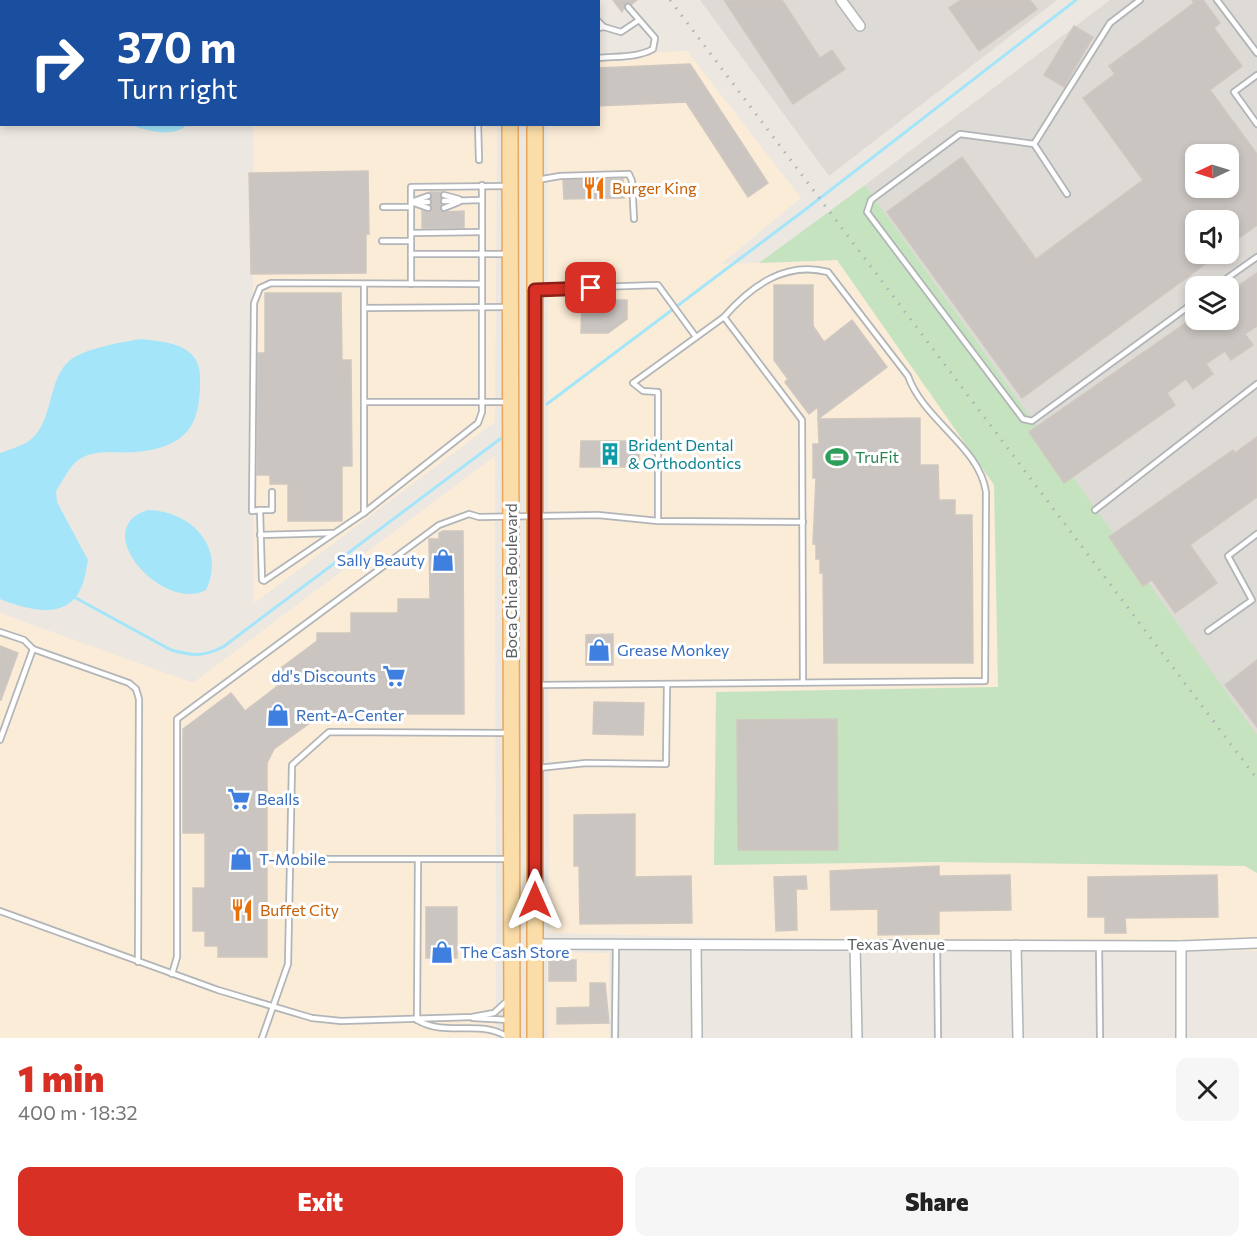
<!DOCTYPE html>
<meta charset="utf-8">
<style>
body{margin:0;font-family:Commissioner,sans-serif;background:#f6f6f6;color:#222;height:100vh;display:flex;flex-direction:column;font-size:22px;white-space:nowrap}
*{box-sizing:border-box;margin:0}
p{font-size:20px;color:#767676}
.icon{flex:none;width:33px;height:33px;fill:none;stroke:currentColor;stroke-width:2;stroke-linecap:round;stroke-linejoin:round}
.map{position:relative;height:1038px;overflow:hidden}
.sheet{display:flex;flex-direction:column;background:#fff;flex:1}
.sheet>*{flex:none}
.banner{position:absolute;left:0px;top:0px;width:600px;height:126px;box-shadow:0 3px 9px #0003;background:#1a4fa0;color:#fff;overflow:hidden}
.needle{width:39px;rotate:266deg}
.buttons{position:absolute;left:1185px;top:144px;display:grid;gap:12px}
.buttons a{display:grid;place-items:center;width:54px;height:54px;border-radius:12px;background:#fff;box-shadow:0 3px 9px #0003;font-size:30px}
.pin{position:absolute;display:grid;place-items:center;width:51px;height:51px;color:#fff;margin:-26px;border-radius:12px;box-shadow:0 3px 9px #0006}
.me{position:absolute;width:66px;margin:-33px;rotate:0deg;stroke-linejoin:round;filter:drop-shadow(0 0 4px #0008)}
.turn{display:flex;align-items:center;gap:21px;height:126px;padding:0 18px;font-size:27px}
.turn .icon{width:78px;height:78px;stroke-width:2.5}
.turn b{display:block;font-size:42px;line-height:51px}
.round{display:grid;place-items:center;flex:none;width:63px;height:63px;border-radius:12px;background:#f6f6f6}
.headline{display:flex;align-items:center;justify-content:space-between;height:102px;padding:0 18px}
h1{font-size:36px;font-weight:800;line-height:45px;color:#d93025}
.cta{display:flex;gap:12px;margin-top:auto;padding:12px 18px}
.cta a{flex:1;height:69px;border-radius:12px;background:#d93025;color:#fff;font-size:24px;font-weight:800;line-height:69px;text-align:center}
.cta a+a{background:#f6f6f6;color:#222}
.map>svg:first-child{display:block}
</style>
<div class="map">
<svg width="1257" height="1038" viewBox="0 0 1257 1038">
<rect width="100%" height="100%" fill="#ece8e1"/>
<g fill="#fbecd7">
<path d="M 115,0 L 497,0 L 116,2 Z"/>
<path d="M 687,51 L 801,198 L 721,264 L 837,260 L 1004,482 L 1007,687 L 800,692 L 714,865 L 937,862 L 1245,866 L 1257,873 L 1257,951 L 549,933 L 547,125 L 598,124 L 599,55 Z"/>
<path d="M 253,125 L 497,125 L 495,422 L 253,604 Z"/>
<path d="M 495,456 L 496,1038 L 0,1038 L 0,613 L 193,683 Z"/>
<path d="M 547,952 L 609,953 L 610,1038 L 547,1038 Z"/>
</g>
<g fill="#dedad6" fill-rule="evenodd">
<path d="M 700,0 L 1057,0 L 829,176 Z"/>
<path d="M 1110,0 L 1257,0 L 1257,736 L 865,185 ZM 1196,154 L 1228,154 L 1228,188 L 1196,188 ZM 1196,220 L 1228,220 L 1228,254 L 1196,254 ZM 1196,286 L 1228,286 L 1228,320 L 1196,320 Z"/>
</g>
<path fill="#c6e3bf" d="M 865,185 L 1257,735 L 1257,873 L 1245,866 L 937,862 L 714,865 L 716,692 L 998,687 L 994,485 L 837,260 L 759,263 Z"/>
<g fill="#a4e5fa">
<path d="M 11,0 L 115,0 L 116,1 L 12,2 Z"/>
<path d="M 131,125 L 187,125 C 172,138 148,131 131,125 Z"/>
<path d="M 141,339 C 165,342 199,343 200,376 C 201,425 188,447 136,452 C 118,454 93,448 77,461 C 69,467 62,482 56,491 L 57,502 L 88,560 C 86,569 85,580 81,588 C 66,622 26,609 0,599 L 0,453 C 8,450 18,447 26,443 C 54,426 46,385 67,363 C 80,349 122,342 141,339 Z"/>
<path d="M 148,510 C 192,511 226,548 206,590 C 162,613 87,528 148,510 Z"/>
</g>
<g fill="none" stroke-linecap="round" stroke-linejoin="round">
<g stroke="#a4e5fa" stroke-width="3">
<path d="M 547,404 L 806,209 L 1076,0"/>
<path d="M 74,597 L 171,650 C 194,656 202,657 223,647 L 500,439"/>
</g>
</g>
<g fill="#cac5c1" stroke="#d0c8c0" stroke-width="1.5" fill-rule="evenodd">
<path d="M 613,0 L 637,0 L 632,4 L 626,3 L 622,12 Z"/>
<path d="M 724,0 L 782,0 L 820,58 L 832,50 L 845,69 L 793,104 Z"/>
<path d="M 961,0 L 1030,0 L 1037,9 L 979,51 L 949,8 Z"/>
<path d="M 1192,0 L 1203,0 L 1220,23 L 1214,28 L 1242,66 L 1210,90 L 1257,154 L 1257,225 L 1228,246 L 1228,220 L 1196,220 L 1196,254 L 1219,254 L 1022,398 L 887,212 L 962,157 L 1036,259 L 1143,180 L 1083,98 L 1115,74 L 1109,66 L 1194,3 ZM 1196,154 L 1228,154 L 1228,188 L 1196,188 Z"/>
<path d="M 1074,26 L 1093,37 L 1064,87 L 1044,75 Z"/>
<path d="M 690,64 L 768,183 L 748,197 L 686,102 L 598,106 L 598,68 Z"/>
<path d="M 368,171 L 369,234 L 366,234 L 366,273 L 251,274 L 249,173 Z"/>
<path d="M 623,179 L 624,198 L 564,199 L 563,180 Z"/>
<path d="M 430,192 L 441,192 L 442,212 L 464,211 L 464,228 L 422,228 L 422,211 L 428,212 L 432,209 Z"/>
<path d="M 1257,273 L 1257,326 L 1245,334 L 1253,345 L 1231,360 L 1225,351 L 1206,364 L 1213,374 L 1193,389 L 1186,379 L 1167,393 L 1175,405 L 1064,483 L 1029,432 L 1190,320 L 1228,320 L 1228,293 Z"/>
<path d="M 774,285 L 813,285 L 813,326 L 824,342 L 852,320 L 887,367 L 818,419 L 818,407 L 809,414 L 785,382 L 788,379 L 774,360 Z"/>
<path d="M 265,293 L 341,293 L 342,360 L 351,360 L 352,466 L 342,466 L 342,521 L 288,521 L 288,484 L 270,484 L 270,475 L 257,475 L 258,353 L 265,353 Z"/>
<path d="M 582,300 L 627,300 L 627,319 L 608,333 L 581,333 Z"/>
<path d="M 920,418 L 920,465 L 938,465 L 939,500 L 955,500 L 955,515 L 972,515 L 973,663 L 824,663 L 823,573 L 820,573 L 820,559 L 816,559 L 816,544 L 813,544 L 816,478 L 813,478 L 813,444 L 819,444 L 818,419 Z"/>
<path d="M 1257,437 L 1257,497 L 1190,545 L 1217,583 L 1175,613 L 1152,580 L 1143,586 L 1109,537 L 1233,450 L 1235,453 Z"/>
<path d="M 581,441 L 639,441 L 639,467 L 580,467 Z"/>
<path d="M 443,531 L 463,531 L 464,714 L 329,714 L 314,720 L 274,749 L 267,763 L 267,957 L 218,957 L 218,946 L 205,946 L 205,931 L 193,931 L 193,888 L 205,888 L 205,833 L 183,833 L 183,729 L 231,693 L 245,711 L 284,681 L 277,671 L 317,641 L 317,633 L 351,633 L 351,613 L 398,613 L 398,599 L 430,599 L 429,539 L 439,539 L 439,533 Z"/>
<path d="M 613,634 L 613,665 L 586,665 L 586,635 Z"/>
<path d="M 0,646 L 18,653 L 1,700 L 0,700 Z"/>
<path d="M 1257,660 L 1257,727 L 1225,685 Z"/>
<path d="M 594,702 L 644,703 L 643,735 L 593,734 Z"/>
<path d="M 837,719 L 838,850 L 738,850 L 737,720 Z"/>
<path d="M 635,814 L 635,877 L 691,876 L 692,923 L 580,924 L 579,866 L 574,866 L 574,815 Z"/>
<path d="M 939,866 L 939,876 L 1010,875 L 1011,910 L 939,911 L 939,934 L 878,935 L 878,909 L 831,910 L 830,871 Z"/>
<path d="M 1217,875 L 1218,917 L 1125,918 L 1126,933 L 1105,933 L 1105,917 L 1088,917 L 1088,877 Z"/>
<path d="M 806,876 L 807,889 L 796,889 L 797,930 L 776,931 L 774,877 Z"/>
<rect x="426" y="907" width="31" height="51"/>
<rect x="549" y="960" width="27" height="21"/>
<path d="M 590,983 L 605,983 L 609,1023 L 557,1024 L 557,1008 L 590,1007 Z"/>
</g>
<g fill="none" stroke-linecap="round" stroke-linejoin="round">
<g stroke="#b2b5b8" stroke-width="8">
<g id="service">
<path d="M 175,0 L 175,2"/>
<path d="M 257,0 L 257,2"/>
<path d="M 465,0 L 467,2"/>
<path d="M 581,0 L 582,2"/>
<path d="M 1217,0 L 1257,53"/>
<path d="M 408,2 L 408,0"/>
<path d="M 432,2 L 436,0"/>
<path d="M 565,2 L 565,0"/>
<path d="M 598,21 L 604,27 L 598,28"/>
<path d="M 604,27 L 621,32 L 639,20"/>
<path d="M 598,58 C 617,56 637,58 653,49 L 655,38 L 628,7"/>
<path d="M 1257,75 L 1234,92 L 1257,124"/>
<path d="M 478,124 L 479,160"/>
<path d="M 1034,144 L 1110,23 L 1140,0"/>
<path d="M 537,180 L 560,176 L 629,174 L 632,181 L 634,219"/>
<path d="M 1067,194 L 1034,144 L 960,134 L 871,200 L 867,212 L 1023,419 L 1032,421 L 1196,301"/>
<path d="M 444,195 L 459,199"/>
<path d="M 444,201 L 482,200"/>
<path d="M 411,202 L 428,208"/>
<path d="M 411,202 L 428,196"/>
<path d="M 417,202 L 428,202"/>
<path d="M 383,207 L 411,207"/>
<path d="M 444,208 L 459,202"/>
<path d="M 411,233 L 482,232"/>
<path d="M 382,241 L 411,241"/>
<path d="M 411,254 L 508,254"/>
<path d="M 411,284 L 411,187 L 508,186"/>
<path d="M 482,284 L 271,283 L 260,288 L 254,303 L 252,511 L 260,510 L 262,580 L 264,581 L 364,513 L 478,423 L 482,412 L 482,185"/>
<path d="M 1216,286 L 1257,257"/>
<path d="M 536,289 L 658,285 L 696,337"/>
<path d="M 364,308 L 508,307"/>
<path d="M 724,317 L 802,420 L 803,682"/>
<path d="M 364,402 L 508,402"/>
<path d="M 260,510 L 272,510 L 272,492"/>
<path d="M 1095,510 L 1257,384"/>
<path d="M 364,513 L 364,284"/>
<path d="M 260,535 L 333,533"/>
<path d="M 1208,631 L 1252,600 L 1228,556 L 1257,534"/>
<path d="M 0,632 L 24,640 L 33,649"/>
<path d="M 538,685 L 985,681 L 986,492 C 979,446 924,421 908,376 L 828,272 C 785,261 751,286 724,317 L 633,383 L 643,391 L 658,392 L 658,521"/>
<path d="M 0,740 L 33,649 L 129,683 L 136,689 L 139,699 L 138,962"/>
<path d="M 538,768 L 586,763 L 666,764 L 667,684"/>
<path d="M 290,859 L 509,859"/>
<path d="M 0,911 L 218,990 L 312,1018 L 341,1021 L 472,1017 L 494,1013 L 506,1002"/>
<path d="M 937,945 L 938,1038"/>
<path d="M 1099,945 L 1100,1038"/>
<path d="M 172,974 L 177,957 L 177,719 L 439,525 L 469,514 L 479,517 L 598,515 L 658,521 L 803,522"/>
<path d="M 473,1018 L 510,1020"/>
<path d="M 417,1020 L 418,859"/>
<path d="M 417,1020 C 448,1038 481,1018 509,1038"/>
<path d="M 262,1038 L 288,964 L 292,765 L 329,732 L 509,733"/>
<path d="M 615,1038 L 616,945"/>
</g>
</g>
<g stroke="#b2b5b8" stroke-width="12">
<g id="minor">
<path d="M 841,0 L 860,26"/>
<path d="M 535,944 L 1181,946 L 1257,943"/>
<path d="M 855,944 L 857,1038"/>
<path d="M 696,945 L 697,1038"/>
<path d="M 1016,945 L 1018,1038"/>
<path d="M 1181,946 L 1181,1038"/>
</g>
</g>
<g stroke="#e9a75e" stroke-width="18">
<g id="primary">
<path d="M 535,0 L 535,2"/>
<path d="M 511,2 L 511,0"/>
<path d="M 510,124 L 512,1038"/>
<path d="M 535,124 L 535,1038"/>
</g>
</g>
<use href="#service" stroke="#fff" stroke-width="4.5"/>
<use href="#minor" stroke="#fff" stroke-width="9"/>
<use href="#primary" stroke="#fadda8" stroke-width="15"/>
<path stroke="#b0b1b2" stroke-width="3" stroke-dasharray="1.5 8" stroke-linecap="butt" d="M 670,0 L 1257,779"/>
</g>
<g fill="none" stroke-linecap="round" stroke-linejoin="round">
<g stroke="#8d1f18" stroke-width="15">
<path id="route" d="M 535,900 L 535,290 L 591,288"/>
</g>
<use href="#route" stroke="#d93025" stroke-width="10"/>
</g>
<defs>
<g id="restaurant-bare" transform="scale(1.8)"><path d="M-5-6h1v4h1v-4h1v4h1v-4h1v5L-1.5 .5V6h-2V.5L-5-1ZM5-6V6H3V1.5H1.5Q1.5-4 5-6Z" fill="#e8710a" stroke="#fff" stroke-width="2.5" paint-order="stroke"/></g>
<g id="building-bare" transform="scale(1.8)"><path d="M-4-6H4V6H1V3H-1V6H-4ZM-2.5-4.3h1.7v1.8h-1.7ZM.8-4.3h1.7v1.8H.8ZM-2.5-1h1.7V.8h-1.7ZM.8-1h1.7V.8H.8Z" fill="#0f9aa8" stroke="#fff" stroke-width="2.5" paint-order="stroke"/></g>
<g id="stadium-bare" transform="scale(1.8)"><path d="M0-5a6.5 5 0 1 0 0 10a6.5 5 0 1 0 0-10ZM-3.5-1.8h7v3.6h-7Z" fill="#2e9e5b" stroke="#fff" stroke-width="2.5" paint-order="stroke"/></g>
<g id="shop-bare" transform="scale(1.8)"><path d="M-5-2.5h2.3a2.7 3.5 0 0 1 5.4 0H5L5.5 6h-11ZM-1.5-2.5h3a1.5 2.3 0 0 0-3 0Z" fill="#3f7fe0" stroke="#fff" stroke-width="2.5" paint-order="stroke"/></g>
<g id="supermarket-bare" transform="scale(1.8)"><path d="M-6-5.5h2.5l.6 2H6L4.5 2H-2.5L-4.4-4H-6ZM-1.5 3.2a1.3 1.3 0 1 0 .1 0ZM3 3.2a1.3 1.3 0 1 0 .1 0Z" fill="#3f7fe0" stroke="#fff" stroke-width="2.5" paint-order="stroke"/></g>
</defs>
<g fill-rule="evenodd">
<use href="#restaurant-bare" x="594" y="188"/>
<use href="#building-bare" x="610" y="454"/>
<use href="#stadium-bare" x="837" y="457"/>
<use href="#shop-bare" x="443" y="560"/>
<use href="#shop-bare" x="599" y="650"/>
<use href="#supermarket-bare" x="394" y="676"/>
<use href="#shop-bare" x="278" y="715"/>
<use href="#supermarket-bare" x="239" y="799"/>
<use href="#shop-bare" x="241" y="859"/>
<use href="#restaurant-bare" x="242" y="910"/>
<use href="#shop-bare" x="442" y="952"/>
</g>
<g text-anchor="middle" stroke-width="6" stroke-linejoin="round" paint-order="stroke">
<g font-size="16" fill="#c56008" stroke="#fff" text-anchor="start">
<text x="612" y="194">Burger King</text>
<text x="260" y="916">Buffet City</text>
</g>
<g font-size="16" fill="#0d838f" stroke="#fff" text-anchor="start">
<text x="628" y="451">Brident Dental<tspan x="628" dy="18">&amp; Orthodontics</tspan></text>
</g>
<g font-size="16" fill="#27864d" stroke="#fff" text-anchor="start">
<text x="855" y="463">TruFit</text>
</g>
<g font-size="16" fill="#366cbe" stroke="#fff" text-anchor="start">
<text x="425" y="566" text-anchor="end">Sally Beauty</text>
<text x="617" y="656">Grease Monkey</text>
<text x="376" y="682" text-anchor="end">dd's Discounts</text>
<text x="296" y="721">Rent-A-Center</text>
<text x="257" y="805">Bealls</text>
<text x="259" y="865">T-Mobile</text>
<text x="460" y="958">The Cash Store</text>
</g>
<g font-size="16" fill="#5a5f62" stroke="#fff">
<text transform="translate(511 581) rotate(-90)" y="6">Boca Chica Boulevard</text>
<text x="896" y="950">Texas Avenue</text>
</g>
</g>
</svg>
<div class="buttons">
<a><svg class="needle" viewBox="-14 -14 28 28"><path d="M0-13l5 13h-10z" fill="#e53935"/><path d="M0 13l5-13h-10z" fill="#767676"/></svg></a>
<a><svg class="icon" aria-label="sound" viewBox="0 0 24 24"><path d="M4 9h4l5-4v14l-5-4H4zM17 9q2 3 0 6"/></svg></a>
<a><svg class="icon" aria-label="layers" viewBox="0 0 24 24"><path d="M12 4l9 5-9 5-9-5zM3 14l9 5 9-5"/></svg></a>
</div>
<div class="pin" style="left:591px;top:288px;background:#d93025"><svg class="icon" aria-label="arrive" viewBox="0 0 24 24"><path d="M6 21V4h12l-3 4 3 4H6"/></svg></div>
<svg class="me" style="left:535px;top:900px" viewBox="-20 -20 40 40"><path d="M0-17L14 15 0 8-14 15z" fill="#d93025" stroke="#fff" stroke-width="4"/></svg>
<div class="banner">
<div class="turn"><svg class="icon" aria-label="right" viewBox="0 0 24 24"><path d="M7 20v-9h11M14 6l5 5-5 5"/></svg><div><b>370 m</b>Turn right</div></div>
</div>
</div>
<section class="sheet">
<div class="headline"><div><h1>1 min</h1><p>400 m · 18:32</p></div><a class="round"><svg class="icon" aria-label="close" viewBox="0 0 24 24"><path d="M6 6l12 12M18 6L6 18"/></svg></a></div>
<div class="cta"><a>Exit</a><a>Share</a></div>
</section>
